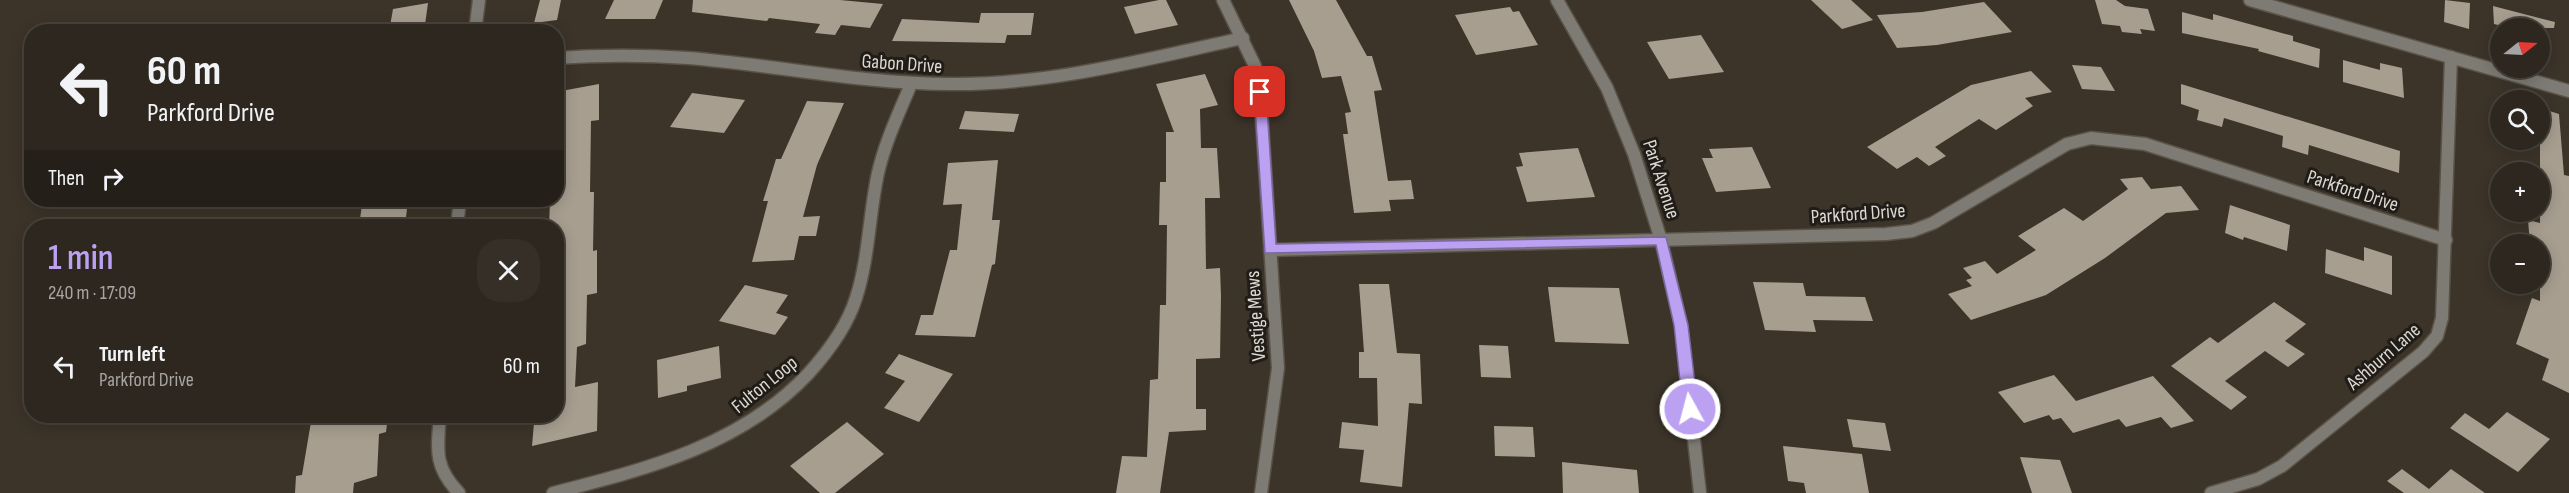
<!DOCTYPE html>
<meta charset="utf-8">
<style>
body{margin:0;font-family:"Sofia Sans Condensed",sans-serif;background:#352f28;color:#f1f3f6;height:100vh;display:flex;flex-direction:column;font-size:22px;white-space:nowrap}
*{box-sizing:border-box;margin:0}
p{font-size:20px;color:#a7a5a4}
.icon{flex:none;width:33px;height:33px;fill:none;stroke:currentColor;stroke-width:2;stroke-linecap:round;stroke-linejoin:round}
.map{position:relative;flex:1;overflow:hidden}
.sheet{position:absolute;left:24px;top:219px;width:540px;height:204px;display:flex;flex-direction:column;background:#2d271f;border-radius:24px;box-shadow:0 3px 15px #0003,0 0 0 2px #48443d}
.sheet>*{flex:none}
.top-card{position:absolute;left:24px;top:24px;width:540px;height:183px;border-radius:24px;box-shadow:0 3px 15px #0003,0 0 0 2px #48443d;background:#2d271f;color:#f1f3f6;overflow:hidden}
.needle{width:39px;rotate:72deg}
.buttons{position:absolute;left:2490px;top:18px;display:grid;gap:12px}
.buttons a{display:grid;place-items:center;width:60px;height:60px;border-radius:50%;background:#2d271f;box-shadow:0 3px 15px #0003,0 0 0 2px #48443d;font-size:30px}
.pin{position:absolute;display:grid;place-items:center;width:51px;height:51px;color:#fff;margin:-26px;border-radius:12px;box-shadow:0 3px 9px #0006}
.me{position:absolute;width:66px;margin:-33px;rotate:353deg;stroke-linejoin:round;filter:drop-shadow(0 0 4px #0008)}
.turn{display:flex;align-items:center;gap:21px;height:126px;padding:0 24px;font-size:27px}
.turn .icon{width:78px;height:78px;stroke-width:2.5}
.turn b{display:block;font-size:42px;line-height:51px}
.then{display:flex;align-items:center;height:57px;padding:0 24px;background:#0003;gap:12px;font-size:22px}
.round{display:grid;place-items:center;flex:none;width:63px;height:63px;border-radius:24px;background:#352f28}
.headline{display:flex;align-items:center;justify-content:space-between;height:102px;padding:0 24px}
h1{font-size:36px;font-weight:600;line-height:45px;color:#bca0f2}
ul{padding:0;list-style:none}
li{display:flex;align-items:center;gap:18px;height:90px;padding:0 24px}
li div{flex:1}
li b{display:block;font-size:22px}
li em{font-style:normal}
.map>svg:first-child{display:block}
</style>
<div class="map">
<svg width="2569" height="493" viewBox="0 0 2569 493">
<rect width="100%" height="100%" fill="#3c3429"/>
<g fill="#a79e90">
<path d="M 540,0 L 561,0 L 557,20 L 534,23 Z"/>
<path d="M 614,0 L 663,0 L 655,19 L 605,19 Z"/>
<path d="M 693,0 L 840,0 L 883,4 L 870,28 L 841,25 L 835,35 L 815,33 L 820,24 L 769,18 L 767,21 L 692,12 Z"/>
<path d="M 1159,0 L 1166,0 L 1178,25 L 1135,34 L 1124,7 Z"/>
<path d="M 1289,0 L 1336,0 L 1367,56 L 1372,56 L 1382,90 L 1374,91 L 1388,181 L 1411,180 L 1414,199 L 1389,200 L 1391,211 L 1354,213 L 1343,134 L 1348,134 L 1345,113 L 1351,112 L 1341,76 L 1322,78 L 1314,51 Z"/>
<path d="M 1811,0 L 1851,0 L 1873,20 L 1842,29 Z"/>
<path d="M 2095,0 L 2116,0 L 2125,6 L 2148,9 L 2155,31 L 2140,29 L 2142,34 L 2122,32 L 2120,26 L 2102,24 Z"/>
<path d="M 2445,0 L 2470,3 L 2469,29 L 2444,22 Z"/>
<path d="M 1984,2 L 2012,32 L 1937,45 L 1897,48 L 1877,15 L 1922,12 Z"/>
<path d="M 428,3 L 424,32 L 389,32 L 393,9 Z"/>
<path d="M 2493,6 L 2555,22 L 2554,28 L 2510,28 L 2494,24 Z"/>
<path d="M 1510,7 L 1513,12 L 1519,11 L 1538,45 L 1476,55 L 1455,15 Z"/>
<path d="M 2182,12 L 2213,20 L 2213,14 L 2293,36 L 2293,41 L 2320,49 L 2319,68 L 2258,51 L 2259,49 L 2182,33 Z"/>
<path d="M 981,13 L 1034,13 L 1031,35 L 1007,35 L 1005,43 L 892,41 L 902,19 L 979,23 Z"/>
<path d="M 1701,35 L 1724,72 L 1669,79 L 1647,42 Z"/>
<path d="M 2343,60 L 2380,70 L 2380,63 L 2402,68 L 2404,98 L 2343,82 Z"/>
<path d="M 2072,65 L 2101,67 L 2115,91 L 2082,89 Z"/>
<path d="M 2031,71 L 2052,92 L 2025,98 L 2033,106 L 1996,130 L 1979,119 L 1935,147 L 1946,156 L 1929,166 L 1917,157 L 1897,169 L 1867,147 L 1971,85 Z"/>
<path d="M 1205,74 L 1218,105 L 1200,109 L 1201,148 L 1217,148 L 1220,198 L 1205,198 L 1206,269 L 1220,268 L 1221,296 L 1220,358 L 1196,359 L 1196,409 L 1206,409 L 1206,430 L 1169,432 L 1160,493 L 1116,493 L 1122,456 L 1147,457 L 1150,380 L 1158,379 L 1160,305 L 1166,305 L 1167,225 L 1159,225 L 1160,182 L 1166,182 L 1166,132 L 1174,132 L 1156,84 Z"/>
<path d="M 599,84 L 599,120 L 591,121 L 590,192 L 594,192 L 593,251 L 597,250 L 597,293 L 587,295 L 586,344 L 577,347 L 575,387 L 598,382 L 597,431 L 532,446 L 534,423 L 556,416 L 556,226 L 549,226 L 550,201 L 556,200 L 556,92 Z"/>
<path d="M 2181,84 L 2400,151 L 2399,173 L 2309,145 L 2308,155 L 2282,147 L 2283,136 L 2224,118 L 2222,127 L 2197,120 L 2199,110 L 2181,104 Z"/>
<path d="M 692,93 L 745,100 L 724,133 L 670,127 Z"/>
<path d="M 807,101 L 844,103 L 817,165 L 803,217 L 820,216 L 816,236 L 799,236 L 794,260 L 752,262 L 768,201 L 763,201 L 776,159 L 781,159 Z"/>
<path d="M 2540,108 L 2559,114 L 2564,175 L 2569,176 L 2569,393 L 2542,380 L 2549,359 L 2516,344 L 2532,298 L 2540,301 L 2540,244 L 2530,244 L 2528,220 L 2540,223 Z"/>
<path d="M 965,111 L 1019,114 L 1014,132 L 959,129 Z"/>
<path d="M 1752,147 L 1771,188 L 1716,192 L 1702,158 L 1713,158 L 1709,149 Z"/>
<path d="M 1578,148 L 1595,197 L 1527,202 L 1516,167 L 1523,166 L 1519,153 Z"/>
<path d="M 998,160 L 992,220 L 1000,220 L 995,264 L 992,265 L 975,337 L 915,335 L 921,315 L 933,315 L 950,250 L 957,250 L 962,204 L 943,205 L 948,163 Z"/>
<path d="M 2142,177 L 2151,189 L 2181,186 L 2199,210 L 2166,213 L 2105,258 L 2046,295 L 1971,320 L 1948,294 L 1972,286 L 1966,280 L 1972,278 L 1963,268 L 1985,261 L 1997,274 L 2036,250 L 2018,236 L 2064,208 L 2083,221 L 2128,189 L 2120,179 Z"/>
<path d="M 390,200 L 408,200 L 405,226 L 359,226 L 362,205 Z"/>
<path d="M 2230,205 L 2290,225 L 2287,251 L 2244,237 L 2243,240 L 2225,233 Z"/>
<path d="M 2364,247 L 2392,256 L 2392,295 L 2325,273 L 2326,249 L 2364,261 Z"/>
<path d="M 1753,282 L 1803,283 L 1806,296 L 1865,297 L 1873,321 L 1813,320 L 1816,332 L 1765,330 Z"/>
<path d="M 1359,284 L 1389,284 L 1397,353 L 1420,354 L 1422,404 L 1409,403 L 1402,487 L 1360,482 L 1364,450 L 1339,448 L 1342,422 L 1378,426 L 1377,378 L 1359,378 L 1359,352 L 1364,352 Z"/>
<path d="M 745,285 L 788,295 L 776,313 L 788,317 L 775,335 L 719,321 Z"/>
<path d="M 1548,287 L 1619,288 L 1629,344 L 1555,342 Z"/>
<path d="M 2274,302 L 2306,324 L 2285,341 L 2305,354 L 2288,367 L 2265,351 L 2225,381 L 2247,397 L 2231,410 L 2171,366 L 2210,337 L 2218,343 Z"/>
<path d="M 1479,345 L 1508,346 L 1511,378 L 1481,377 Z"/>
<path d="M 719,346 L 721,378 L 687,386 L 687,391 L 658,398 L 657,360 Z"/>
<path d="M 899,354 L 953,374 L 919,422 L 884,408 L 905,381 L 885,373 Z"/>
<path d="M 2054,375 L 2076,401 L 2153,376 L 2194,421 L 2171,428 L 2161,417 L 2126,427 L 2119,419 L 2073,433 L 2061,418 L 2053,420 L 2049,415 L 2024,423 L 1998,392 Z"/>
<path d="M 2507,412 L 2550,439 L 2518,472 L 2450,428 L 2465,413 L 2489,429 Z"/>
<path d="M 312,416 L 388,416 L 386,432 L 379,434 L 377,476 L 354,483 L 353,493 L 295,493 L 296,476 L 302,475 Z"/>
<path d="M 1847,419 L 1885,423 L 1891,451 L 1853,447 Z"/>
<path d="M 847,422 L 884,454 L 835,493 L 820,493 L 790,466 Z"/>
<path d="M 1494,426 L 1533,427 L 1535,457 L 1495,456 Z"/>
<path d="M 1783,446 L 1862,454 L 1869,493 L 1806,493 L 1804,483 L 1788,481 Z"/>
<path d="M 2020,457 L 2060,460 L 2072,493 L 2032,493 Z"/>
<path d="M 1562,462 L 1637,470 L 1639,493 L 1563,493 Z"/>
<path d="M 2402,469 L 2429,489 L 2451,469 L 2485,493 L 2404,493 L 2387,481 Z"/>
</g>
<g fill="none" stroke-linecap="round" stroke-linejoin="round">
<g stroke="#595247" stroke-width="15">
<g id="minor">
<path d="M 1223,0 L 1255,66 L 1260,91 L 1278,368 L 1261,493"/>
<path d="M 1557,0 L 1607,88 L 1634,154 L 1661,240 L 1681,325 L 1700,493"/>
<path d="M 2250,0 L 2569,91"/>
<path d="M 475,32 L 479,0"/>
<path d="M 556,58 C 600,55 644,55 688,58 C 776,65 863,84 951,84 C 1050,85 1147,59 1243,38"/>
<path d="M 457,226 L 460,200"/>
<path d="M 1270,250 L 1886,234 L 1912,231 L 1933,223 L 2067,144 L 2091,138 L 2145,144 L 2446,240"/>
<path d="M 440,416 C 437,450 434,467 459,493"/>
<path d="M 553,493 C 646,469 740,446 808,374 C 828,352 847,327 856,298 C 869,258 869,214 878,173 C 885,142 899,113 911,84"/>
<path d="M 2211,493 L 2258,479 L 2282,466 L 2423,352 L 2437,336 L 2442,318 L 2451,57"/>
</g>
</g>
<use href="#minor" stroke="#7e7a74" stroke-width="12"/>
</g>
<path fill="#bca0f2" stroke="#7a689d" stroke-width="1.5" d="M 1260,87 L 1266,92 L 1276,244 L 1666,237 L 1688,325 L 1698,409 L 1696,413 L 1685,413 L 1683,409 L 1674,325 L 1656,245 L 1265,253 L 1254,92 Z"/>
<g text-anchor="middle" stroke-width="6" stroke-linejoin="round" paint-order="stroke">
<g font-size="20" fill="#ddd9d1" stroke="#201c17">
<text transform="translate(902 63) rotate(4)" y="7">Gabon Drive</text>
<text transform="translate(1662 179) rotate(72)" y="7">Park Avenue</text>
<text transform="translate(2353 190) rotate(18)" y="7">Parkford Drive</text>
<text transform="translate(1858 213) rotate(-4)" y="7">Parkford Drive</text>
<text transform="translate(1255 316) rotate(-94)" y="7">Vestige Mews</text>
<text transform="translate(2383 356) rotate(-41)" y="7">Ashburn Lane</text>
<text transform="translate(764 384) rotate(-39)" y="7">Fulton Loop</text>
</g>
</g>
</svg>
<div class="buttons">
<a><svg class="needle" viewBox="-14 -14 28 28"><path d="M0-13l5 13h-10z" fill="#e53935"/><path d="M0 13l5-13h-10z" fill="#a7a5a4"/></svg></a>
<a><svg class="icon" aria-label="search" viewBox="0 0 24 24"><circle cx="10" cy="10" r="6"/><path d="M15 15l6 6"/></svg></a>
<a>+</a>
<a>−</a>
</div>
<div class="pin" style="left:1260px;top:92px;background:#d93025"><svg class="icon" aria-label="arrive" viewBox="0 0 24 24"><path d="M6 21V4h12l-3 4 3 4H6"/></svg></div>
<svg class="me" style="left:1690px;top:409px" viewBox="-20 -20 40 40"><circle r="17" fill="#bca0f2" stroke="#fff" stroke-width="3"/><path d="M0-11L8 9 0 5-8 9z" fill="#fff"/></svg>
<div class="top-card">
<div class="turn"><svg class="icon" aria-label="left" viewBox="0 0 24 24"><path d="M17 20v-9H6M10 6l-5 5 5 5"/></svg><div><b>60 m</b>Parkford Drive</div></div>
<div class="then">Then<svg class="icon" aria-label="right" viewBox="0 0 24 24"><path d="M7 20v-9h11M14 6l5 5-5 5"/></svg></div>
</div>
<section class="sheet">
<div class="headline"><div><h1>1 min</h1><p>240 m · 17:09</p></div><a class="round"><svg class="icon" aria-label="close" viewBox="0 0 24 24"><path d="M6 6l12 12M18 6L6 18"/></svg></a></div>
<ul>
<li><svg class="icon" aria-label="left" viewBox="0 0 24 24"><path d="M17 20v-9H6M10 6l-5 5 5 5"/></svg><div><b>Turn left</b><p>Parkford Drive</p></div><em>60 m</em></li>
</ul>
</section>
</div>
